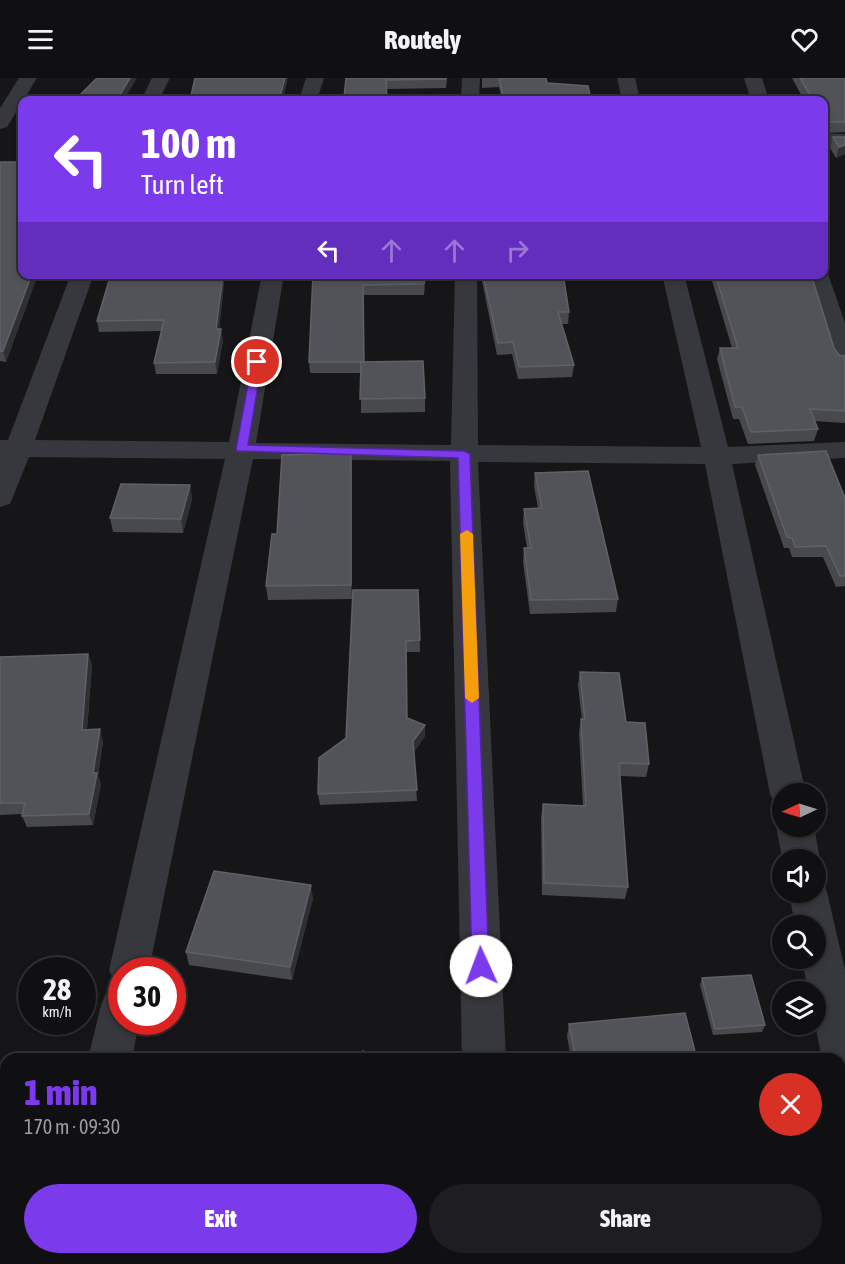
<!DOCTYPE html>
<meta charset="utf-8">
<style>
body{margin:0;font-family:"Asap Condensed",sans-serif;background:#1e1e20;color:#f1f3f6;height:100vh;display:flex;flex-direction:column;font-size:22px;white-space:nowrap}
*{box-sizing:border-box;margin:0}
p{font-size:20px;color:#9c9d9f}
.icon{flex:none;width:33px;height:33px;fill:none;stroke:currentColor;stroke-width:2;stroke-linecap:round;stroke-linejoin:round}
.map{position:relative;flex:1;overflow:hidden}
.panel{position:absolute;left:0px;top:975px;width:846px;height:212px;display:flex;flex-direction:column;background:#101012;border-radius:18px 18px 0 0;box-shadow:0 3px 9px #0003,0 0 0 2px #303032}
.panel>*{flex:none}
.top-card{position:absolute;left:18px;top:18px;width:810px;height:183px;border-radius:12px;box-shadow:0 3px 9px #0003,0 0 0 2px #303032;background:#7c3aed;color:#fff;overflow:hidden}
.needle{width:39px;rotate:266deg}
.controls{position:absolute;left:772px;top:705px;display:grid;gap:12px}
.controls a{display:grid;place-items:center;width:54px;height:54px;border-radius:50%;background:#101012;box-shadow:0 3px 9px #0003,0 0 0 2px #303032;font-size:30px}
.speed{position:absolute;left:18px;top:879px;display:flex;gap:12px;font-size:30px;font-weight:700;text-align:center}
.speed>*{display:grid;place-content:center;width:78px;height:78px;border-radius:50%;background:#101012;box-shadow:0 3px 9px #0003,0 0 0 2px #303032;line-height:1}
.speed small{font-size:15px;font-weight:400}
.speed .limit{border:9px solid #d22;background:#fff;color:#111}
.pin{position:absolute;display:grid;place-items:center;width:51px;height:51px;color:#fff;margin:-26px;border:3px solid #fff;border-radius:50%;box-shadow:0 2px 6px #0007}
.me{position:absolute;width:66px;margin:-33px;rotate:358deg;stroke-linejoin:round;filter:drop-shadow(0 0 4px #0008)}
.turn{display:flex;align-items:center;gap:21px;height:126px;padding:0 24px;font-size:27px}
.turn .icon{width:78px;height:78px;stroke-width:2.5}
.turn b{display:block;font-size:42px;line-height:51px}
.lanes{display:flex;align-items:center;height:57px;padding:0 24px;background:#0003;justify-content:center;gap:30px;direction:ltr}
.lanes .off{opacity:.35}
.round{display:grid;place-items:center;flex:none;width:63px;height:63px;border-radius:32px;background:#1e1e20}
.head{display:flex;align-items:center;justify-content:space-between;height:102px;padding:0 24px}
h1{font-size:36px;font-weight:800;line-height:45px;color:#7c3aed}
.button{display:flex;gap:12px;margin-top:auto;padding:12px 24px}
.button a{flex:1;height:69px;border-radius:36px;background:#7c3aed;color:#fff;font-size:24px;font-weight:800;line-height:69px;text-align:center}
.button a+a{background:#1e1e20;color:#f1f3f6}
header{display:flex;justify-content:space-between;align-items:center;height:78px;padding:0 24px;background:#101012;font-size:27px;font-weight:800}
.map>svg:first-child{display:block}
</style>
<header><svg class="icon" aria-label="menu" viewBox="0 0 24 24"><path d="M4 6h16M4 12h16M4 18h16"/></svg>Routely<svg class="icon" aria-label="heart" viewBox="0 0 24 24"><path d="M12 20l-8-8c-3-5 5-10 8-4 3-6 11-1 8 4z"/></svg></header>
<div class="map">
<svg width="845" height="1186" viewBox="0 0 845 1186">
<rect width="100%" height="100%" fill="#161618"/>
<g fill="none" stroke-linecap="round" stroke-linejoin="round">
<g fill="#37383d" fill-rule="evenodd">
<path d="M 19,0 L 37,0 L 7,49 L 0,51 L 0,30 Z"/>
<path d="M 152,0 L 170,0 L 159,22 L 141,22 Z"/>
<path d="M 306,0 L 324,0 L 317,22 L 299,22 Z"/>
<path d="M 462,0 L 480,0 L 479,22 L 461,22 Z"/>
<path d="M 617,0 L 635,0 L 640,22 L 622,22 Z"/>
<path d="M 744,0 L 762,0 L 769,22 L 751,22 Z"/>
<path d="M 824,55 L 845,56 L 845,68 L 824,67 Z"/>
<path d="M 824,191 L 828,196 L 845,245 L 845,288 L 836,286 L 833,281 L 806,196 L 824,196 Z"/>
<path d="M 71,196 L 94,196 L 35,362 L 229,364 L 262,196 L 284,196 L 256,365 L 451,367 L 455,196 L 477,196 L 478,367 L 701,369 L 662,196 L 684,196 L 728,369 L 845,364 L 845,380 L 732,386 L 806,716 L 783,716 L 783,729 L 775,726 L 770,716 L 705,386 L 478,384 L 506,981 L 462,981 L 450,383 L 253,381 L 149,892 L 122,892 L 122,908 L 115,905 L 109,892 L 225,381 L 29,379 L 10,426 L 0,429 L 0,362 L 8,362 Z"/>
<path d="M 782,737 L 783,748 L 814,748 L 820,782 L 816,790 L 816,782 L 783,782 L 783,784 L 776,748 Z"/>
<path d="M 816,800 L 822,802 L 827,814 L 845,892 L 845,1011 L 840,1009 L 840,981 L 822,981 L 815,946 L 816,914 L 808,914 L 802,880 L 816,880 L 816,848 L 795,848 L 789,814 L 816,814 Z"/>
<path d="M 122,908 L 122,944 L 139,944 L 132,981 L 88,981 L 101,927 L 107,913 Z"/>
<rect x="0" y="1034" width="6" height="44"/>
<rect x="840" y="1087" width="5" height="46"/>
<path d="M 42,1180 L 90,1180 L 89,1186 L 41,1186 Z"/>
<rect x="459" y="1180" width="48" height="6"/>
</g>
</g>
<g fill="#47494d">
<path d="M 346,0 L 447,0 L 446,10 L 387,11 L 387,22 L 344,22 Z"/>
<path d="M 482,0 L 546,0 L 547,5 L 591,22 L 502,22 L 499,9 L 482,10 Z"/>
<path d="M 792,0 L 845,0 L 845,54 L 824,55 L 824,22 L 804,22 Z"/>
<path d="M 833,59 L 845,59 L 845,76 L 836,80 L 830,70 Z"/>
<path d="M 0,84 L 22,196 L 38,196 L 6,284 L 0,283 Z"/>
<path d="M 111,196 L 225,196 L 219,251 L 223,262 L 217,296 L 156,296 L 154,285 L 162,253 L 99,254 L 97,243 Z"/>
<path d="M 313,196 L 426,196 L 424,217 L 364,217 L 364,284 L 425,320 L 425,334 L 361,335 L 361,295 L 310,295 L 309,284 Z"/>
<path d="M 482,196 L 563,196 L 569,234 L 568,246 L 561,246 L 574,287 L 572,299 L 518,301 L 512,276 L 497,277 L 482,203 Z"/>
<path d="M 710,196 L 811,196 L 834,270 L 839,277 L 845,278 L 845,345 L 814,343 L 818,351 L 814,363 L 748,366 L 739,341 L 733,341 L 717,281 L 720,270 L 732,270 Z"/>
<path d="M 351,375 L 352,521 L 268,522 L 266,508 L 277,456 Z"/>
<path d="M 758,377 L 845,420 L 845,508 L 836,509 L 823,479 L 792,479 L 789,470 L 784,470 L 755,387 Z"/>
<path d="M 535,395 L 618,521 L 616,534 L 530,536 L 523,484 L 524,470 L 527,470 L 523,445 L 524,431 L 538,430 L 534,408 Z"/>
<path d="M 190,407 L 192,421 L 183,455 L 113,454 L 110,440 Z"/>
<path d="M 418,512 L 420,574 L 406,574 L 407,640 L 425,647 L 425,658 L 414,674 L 417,723 L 320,727 L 318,716 Z"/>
<path d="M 88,576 L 92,587 L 87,652 L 103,663 L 98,698 L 101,706 L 93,747 L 27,749 L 22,738 L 22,736 L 0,737 L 0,579 Z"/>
<path d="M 580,594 L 626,644 L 649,686 L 646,699 L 620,698 L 628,809 L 625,821 L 542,817 L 541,739 L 543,726 L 583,728 L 579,655 L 581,641 L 582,642 L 578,607 Z"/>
<path d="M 313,820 L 292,902 L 189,887 L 186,874 Z"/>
<path d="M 702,900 L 765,947 L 762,954 L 713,957 L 700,907 Z"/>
<path d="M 569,946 L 697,981 L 571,981 L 567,958 Z"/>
</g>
<g fill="#2f3033">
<path d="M 130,0 L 137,0 L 124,22 L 117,22 Z"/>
<path d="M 285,0 L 288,0 L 283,22 L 279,22 Z"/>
<path d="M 845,67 L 845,76 L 836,80 L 839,69 Z"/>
<path d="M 32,196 L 38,196 L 6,284 L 3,273 Z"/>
<path d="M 223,196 L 225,196 L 218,262 L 216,251 Z"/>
<path d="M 425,196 L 426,196 L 424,217 L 424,206 Z"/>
<path d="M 221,251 L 223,262 L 217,296 L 215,284 Z"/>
<path d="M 351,375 L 352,389 L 352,521 L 351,507 Z"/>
<path d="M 190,407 L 192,421 L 183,455 L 181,441 Z"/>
<path d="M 88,576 L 92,587 L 86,663 L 82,652 Z"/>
<path d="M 425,647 L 425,658 L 413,675 L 413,663 Z"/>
<path d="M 100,651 L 103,663 L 98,698 L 101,706 L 93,747 L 89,736 L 93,695 Z"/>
<path d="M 311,807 L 313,820 L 292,902 L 290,889 Z"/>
</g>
<g fill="#525359" stroke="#5f6168" stroke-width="1.5">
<path d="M 97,0 L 130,0 L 117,22 L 76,22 L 78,19 Z"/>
<path d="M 195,0 L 285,0 L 279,22 L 190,22 Z"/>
<path d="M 346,0 L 446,0 L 446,1 L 386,2 L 387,22 L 347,22 L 348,20 L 344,20 Z"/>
<path d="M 499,0 L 546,0 L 547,5 L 588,8 L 591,22 L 504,22 Z"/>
<path d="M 800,0 L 845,0 L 845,44 L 825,44 L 824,42 L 824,22 L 813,22 Z"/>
<path d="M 833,59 L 845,59 L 845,67 L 839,69 Z"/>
<path d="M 0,84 L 22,84 L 22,196 L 32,196 L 3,273 L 0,273 Z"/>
<path d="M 111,196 L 223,196 L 216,251 L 221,251 L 215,284 L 154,285 L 164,242 L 97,243 Z"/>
<path d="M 313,196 L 425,196 L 424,206 L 363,207 L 364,284 L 309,284 Z"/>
<path d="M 483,196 L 563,196 L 569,234 L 558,234 L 574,287 L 519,289 L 513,264 L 498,265 Z"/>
<path d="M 715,196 L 811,196 L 834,270 L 839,277 L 845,278 L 845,333 L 810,331 L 818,351 L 751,354 L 742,329 L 735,329 L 720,270 L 738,270 Z"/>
<path d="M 423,283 L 425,320 L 360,321 L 361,284 Z"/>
<path d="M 826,373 L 845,420 L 845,498 L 840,498 L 826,468 L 795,469 L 792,460 L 787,459 L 758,377 Z"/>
<path d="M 351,375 L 351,507 L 266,508 L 272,456 L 277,456 L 282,377 Z"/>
<path d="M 588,393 L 618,521 L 531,522 L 524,470 L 531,470 L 524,431 L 542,430 L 535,395 Z"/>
<path d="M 121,406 L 190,407 L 181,441 L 110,440 Z"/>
<path d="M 353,512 L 418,512 L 420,562 L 406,563 L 407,640 L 425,647 L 413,663 L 417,712 L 318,716 L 319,680 L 346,660 Z"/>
<path d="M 88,576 L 82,652 L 100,651 L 93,695 L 97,695 L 89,736 L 22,738 L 25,725 L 0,725 L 0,579 Z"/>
<path d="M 580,594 L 619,595 L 626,644 L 645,645 L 649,686 L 619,685 L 628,809 L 544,805 L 543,726 L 586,728 L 581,641 L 585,642 Z"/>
<path d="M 214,793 L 311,807 L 290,889 L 186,874 Z"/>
<path d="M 751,897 L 765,947 L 715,951 L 702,900 Z"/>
<path d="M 685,935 L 697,981 L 576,981 L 569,946 Z"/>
<path d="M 363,973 L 380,981 L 359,981 Z"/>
</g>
<path fill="#7c3aed" stroke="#51269a" stroke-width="1.5" d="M 257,280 L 262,284 L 248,367 L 464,373 L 470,376 L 489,888 L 487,893 L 481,896 L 475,893 L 472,888 L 458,380 L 237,373 L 236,371 L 252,284 Z"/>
<path fill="#f59e0b" d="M 467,452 L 473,456 L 479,620 L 472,625 L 465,620 L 460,456 Z"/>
</svg>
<div class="controls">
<a><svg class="needle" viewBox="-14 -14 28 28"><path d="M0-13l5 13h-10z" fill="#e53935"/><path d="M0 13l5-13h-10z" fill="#9c9d9f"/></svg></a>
<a><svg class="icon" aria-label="sound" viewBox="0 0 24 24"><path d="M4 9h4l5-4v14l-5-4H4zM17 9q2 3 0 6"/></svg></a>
<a><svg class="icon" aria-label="search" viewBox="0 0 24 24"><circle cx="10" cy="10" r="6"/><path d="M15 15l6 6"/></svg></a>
<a><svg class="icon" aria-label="layers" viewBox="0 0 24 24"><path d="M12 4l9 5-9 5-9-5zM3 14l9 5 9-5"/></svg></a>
</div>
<div class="speed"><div>28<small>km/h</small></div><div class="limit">30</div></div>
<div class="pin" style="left:257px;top:284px;background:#d93025"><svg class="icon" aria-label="arrive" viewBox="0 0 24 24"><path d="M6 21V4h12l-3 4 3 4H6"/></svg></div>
<svg class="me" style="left:481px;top:888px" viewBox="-20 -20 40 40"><circle r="19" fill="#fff"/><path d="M0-13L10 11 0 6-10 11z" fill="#7c3aed"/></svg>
<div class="top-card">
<div class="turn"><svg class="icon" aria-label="left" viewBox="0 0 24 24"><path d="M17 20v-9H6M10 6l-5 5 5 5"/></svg><div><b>100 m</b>Turn left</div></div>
<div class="lanes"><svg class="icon" aria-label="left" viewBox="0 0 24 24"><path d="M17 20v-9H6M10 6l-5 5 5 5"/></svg><svg class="icon off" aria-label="ahead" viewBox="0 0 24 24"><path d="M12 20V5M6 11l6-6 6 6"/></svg><svg class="icon off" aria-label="ahead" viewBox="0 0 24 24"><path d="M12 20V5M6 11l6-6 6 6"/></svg><svg class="icon off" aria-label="right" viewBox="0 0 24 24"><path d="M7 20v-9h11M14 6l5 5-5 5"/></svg></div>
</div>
<section class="panel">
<div class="head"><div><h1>1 min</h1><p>170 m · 09:30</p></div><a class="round" style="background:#d93025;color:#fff"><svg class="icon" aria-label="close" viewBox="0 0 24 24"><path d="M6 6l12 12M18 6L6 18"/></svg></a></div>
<div class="button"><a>Exit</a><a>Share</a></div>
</section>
</div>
